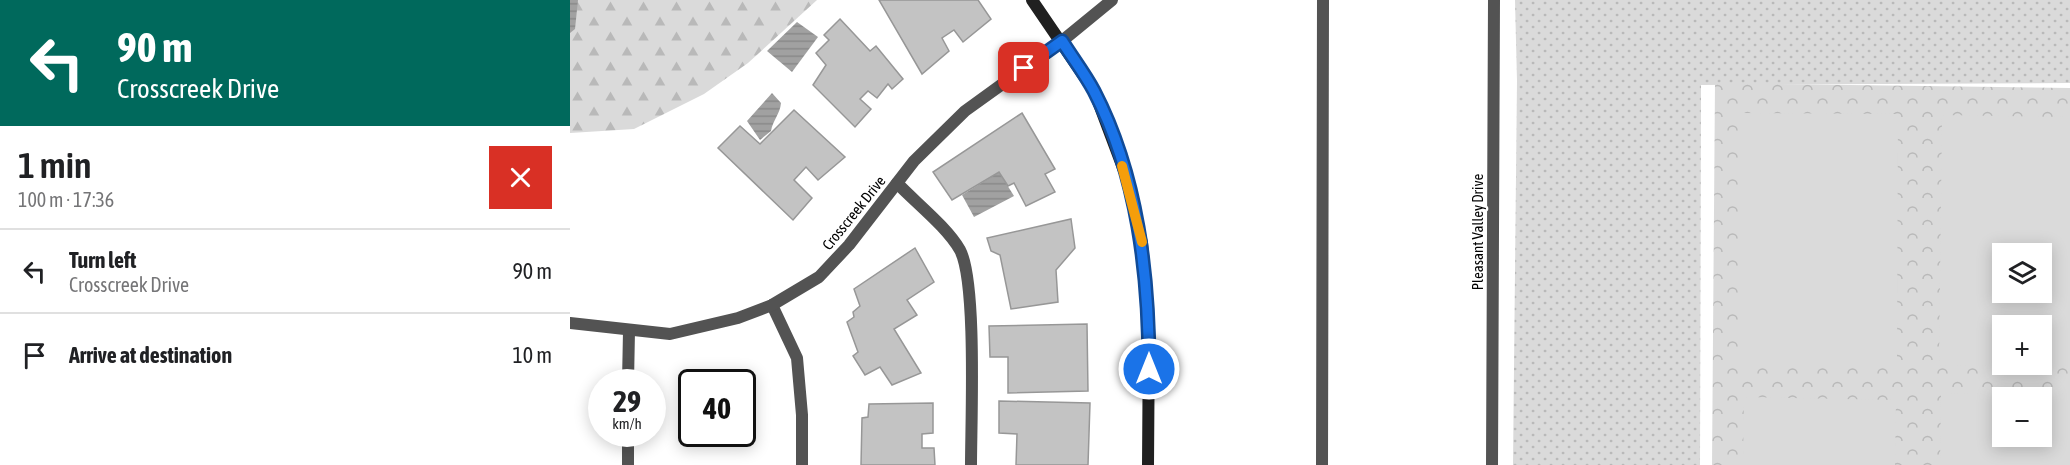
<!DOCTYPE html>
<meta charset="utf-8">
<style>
body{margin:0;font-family:"Asap Condensed",sans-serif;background:#f2f2f2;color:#202124;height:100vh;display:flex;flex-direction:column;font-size:22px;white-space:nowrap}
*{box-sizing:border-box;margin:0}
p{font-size:20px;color:#757577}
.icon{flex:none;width:33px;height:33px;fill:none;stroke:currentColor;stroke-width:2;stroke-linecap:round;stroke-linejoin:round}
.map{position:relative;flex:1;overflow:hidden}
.sheet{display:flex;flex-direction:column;background:#fff;width:570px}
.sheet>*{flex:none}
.banner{background:#00695c;color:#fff;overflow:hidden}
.buttons{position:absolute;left:1422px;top:243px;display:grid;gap:12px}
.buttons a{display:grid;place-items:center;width:60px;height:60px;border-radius:0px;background:#fff;box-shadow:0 3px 15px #0003;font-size:30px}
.speed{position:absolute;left:18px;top:369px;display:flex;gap:12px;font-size:30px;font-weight:700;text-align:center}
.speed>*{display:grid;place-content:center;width:78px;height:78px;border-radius:50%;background:#fff;box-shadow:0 3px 15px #0003;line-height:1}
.speed small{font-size:15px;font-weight:400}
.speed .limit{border:3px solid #111;border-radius:9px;background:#fff;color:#111}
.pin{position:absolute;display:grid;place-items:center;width:51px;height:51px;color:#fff;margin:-26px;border-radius:12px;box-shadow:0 3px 9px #0006}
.me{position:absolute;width:66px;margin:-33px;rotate:0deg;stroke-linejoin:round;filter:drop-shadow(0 0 4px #0008)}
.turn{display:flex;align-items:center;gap:21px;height:126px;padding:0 18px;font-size:27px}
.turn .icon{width:78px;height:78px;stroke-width:2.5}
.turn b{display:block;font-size:42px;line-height:51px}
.round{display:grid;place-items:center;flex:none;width:63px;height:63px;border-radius:0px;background:#f2f2f2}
.summary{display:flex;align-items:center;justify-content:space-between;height:102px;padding:0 18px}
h1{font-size:36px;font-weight:600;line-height:45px}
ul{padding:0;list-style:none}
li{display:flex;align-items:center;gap:18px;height:84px;padding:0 18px;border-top:2px solid #e0e0e0}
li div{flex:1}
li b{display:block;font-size:22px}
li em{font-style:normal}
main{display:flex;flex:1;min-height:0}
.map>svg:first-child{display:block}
</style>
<main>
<section class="sheet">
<div class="banner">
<div class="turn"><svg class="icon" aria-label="left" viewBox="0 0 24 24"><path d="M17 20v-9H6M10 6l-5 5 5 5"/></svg><div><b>90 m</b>Crosscreek Drive</div></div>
</div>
<div class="summary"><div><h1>1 min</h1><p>100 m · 17:36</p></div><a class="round" style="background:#d93025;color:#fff"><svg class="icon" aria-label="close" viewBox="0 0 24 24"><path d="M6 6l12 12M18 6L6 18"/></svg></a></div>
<ul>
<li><svg class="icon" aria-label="left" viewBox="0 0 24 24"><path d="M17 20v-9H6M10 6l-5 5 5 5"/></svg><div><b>Turn left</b><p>Crosscreek Drive</p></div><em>90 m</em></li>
<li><svg class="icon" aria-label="arrive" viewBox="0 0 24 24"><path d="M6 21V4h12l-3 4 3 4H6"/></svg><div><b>Arrive at destination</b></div><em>10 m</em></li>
</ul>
</section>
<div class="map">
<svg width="1500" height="465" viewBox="0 0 1500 465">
<defs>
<pattern id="grass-dots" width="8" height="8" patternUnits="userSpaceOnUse" patternTransform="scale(1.5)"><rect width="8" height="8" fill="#dadada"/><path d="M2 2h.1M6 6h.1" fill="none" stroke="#b9b9b9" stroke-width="1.8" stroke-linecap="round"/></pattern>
<pattern id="forest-firs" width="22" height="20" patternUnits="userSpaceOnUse" patternTransform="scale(1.5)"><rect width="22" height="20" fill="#dadada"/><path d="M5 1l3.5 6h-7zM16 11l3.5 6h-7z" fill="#b9b9b9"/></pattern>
<pattern id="park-crowns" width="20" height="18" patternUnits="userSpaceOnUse" patternTransform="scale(1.5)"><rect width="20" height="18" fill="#dadada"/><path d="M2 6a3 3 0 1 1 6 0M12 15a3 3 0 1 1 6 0" fill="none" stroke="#b9b9b9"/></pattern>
<pattern id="water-rules" width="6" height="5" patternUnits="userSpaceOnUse" patternTransform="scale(1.5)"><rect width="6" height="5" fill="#a1a1a1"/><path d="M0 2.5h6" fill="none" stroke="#898989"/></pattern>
</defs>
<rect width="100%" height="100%" fill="#fff"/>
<path fill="url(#grass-dots)" d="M 945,0 L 1500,0 L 1500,83 L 1131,85 L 1130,465 L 943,465 L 947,81 Z"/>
<path fill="url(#forest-firs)" d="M 0,0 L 247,0 L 178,63 L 134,94 L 64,129 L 0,133 Z"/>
<path fill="url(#park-crowns)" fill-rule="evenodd" d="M 1145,83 L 1500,88 L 1500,465 L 1142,465 ZM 1432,254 L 1472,254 L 1472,292 L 1432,292 ZM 1432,326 L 1472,326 L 1472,364 L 1432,364 ZM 1432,398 L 1472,398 L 1472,436 L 1432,436 Z"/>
<g fill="#dadada" fill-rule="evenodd">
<path d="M 1169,113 L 1328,114 L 1327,365 L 1169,365 Z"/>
<path d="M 1372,115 L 1500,117 L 1500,367 L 1369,365 ZM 1432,254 L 1472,254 L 1472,292 L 1432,292 ZM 1432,326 L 1472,326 L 1472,364 L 1432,364 Z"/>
<path d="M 1371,393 L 1500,394 L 1500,465 L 1370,465 ZM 1432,398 L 1472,398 L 1472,436 L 1432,436 Z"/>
<path d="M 1174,397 L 1326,400 L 1325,465 L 1173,465 Z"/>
</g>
<g fill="url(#water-rules)">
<path d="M 0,0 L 8,0 L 5,29 L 0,33 Z"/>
<path d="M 227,22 L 248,37 L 222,72 L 197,51 Z"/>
<path d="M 202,93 L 211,103 C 210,114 203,120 201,131 L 190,140 L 177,121 Z"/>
<path d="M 429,172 L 444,196 L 404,217 L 392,195 Z"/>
</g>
<g fill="#c3c3c3" stroke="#979797" stroke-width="1.5">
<path d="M 309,0 L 408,0 L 421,19 L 393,42 L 384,30 L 372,38 L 379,51 L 352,74 Z"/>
<path d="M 270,19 L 300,51 L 306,46 L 333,79 L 322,89 L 318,84 L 307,98 L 298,91 L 290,99 L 301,109 L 285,127 L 243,85 L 256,65 L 246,53 L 259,40 L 254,35 Z"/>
<path d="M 224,110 L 275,157 L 248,180 L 236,167 L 224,180 L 242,198 L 223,220 L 148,148 L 170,126 L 190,144 Z"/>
<path d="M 452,113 L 485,169 L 475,174 L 485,192 L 456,206 L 444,183 L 438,186 L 429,172 L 382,200 L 363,172 Z"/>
<path d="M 501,219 L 505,248 L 486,270 L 488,302 L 441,309 L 430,255 L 421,251 L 417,238 Z"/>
<path d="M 345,248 L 364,282 L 337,300 L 347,315 L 324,329 L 351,373 L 322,385 L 310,367 L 295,375 L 283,356 L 288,352 L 277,322 L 284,317 L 283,312 L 290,306 L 284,289 Z"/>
<path d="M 517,324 L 518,391 L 438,393 L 438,357 L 420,357 L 419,326 Z"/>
<path d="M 429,401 L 520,403 L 518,465 L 446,465 L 447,434 L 429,433 Z"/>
<path d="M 363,403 L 363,433 L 352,434 L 352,448 L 364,448 L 365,465 L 291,465 L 292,418 L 298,417 L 299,404 Z"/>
</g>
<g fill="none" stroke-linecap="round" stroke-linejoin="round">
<g stroke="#535353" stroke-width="12">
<path d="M 327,183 C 346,203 377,227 390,250 C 407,282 401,422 401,465"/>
<path d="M 58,382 L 59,331"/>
<path d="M 58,465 L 58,434"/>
<path d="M 752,465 L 753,0"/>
</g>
<g stroke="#535353" stroke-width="12">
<path d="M 202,305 L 227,358 L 232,415 L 232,465"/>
<path d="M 0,323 L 100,334 L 168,318 L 202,305 L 249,277 L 279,245 L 344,161 L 395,111 L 492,41 L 542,0"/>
<path d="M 922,465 L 924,0"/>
</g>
<path stroke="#202020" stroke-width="12" d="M 462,0 L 524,91 L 556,176 L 572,243 L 579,323 L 578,465"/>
</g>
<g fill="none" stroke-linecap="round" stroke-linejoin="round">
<g stroke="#114b97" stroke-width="15">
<path id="route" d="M 454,68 L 492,41 C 502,57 515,74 524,91 C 568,176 579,276 579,369"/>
</g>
<use href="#route" stroke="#1a73e8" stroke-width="10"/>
<path stroke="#f59e0b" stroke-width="10" d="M 552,166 L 572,242"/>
</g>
<g text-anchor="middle" stroke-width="4.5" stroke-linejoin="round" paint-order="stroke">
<g font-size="15" fill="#000" stroke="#fff">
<text transform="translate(284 213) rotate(-51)" y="5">Crosscreek Drive</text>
<text transform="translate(908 232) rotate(-90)" y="5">Pleasant Valley Drive</text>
</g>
</g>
</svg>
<div class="buttons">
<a><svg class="icon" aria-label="layers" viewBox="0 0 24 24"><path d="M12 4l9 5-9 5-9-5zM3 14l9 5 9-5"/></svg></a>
<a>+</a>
<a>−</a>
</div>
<div class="speed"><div>29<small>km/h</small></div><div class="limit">40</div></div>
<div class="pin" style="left:454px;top:68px;background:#d93025"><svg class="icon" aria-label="arrive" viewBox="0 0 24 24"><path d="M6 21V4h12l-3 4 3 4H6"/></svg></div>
<svg class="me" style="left:579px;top:369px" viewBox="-20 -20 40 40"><circle r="17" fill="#1a73e8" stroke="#fff" stroke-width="3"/><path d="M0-11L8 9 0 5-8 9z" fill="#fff"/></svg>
</div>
</main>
